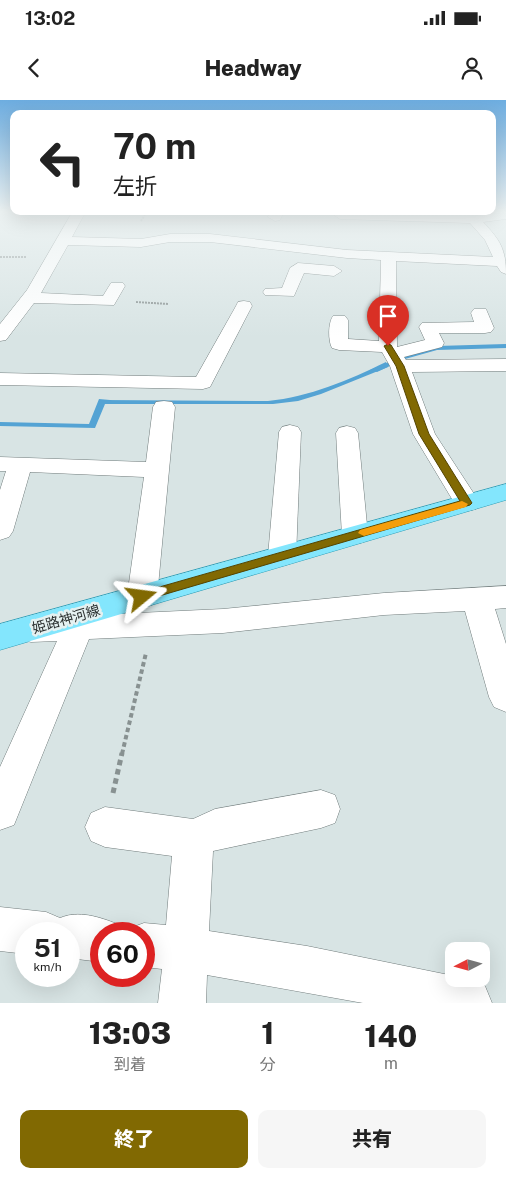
<!DOCTYPE html>
<html lang="ja">
<meta charset="utf-8">
<style>
body{margin:0;font-family:"Public Sans","Noto Sans JP",sans-serif;background:#f6f6f6;color:#222;height:100vh;display:flex;flex-direction:column;font-size:19px;white-space:nowrap}
*{box-sizing:border-box;margin:0}
p{font-size:16px;color:#767676}
.icon{flex:none;width:28px;height:28px;fill:none;stroke:currentColor;stroke-width:2;stroke-linecap:round;stroke-linejoin:round}
.map{position:relative;height:903px;overflow:hidden}
.sheet{display:flex;flex-direction:column;background:#fff;flex:1}
.sheet>*{flex:none}
.top-card{position:absolute;left:10px;top:10px;width:486px;height:105px;border-radius:10px;box-shadow:0 5px 20px #0002;background:#fff;color:#222;overflow:hidden}
.needle{width:32px;rotate:264deg}
.buttons{position:absolute;left:445px;top:842px;display:grid;gap:10px}
.buttons a{display:grid;place-items:center;width:45px;height:45px;border-radius:10px;background:#fff;box-shadow:0 5px 20px #0002;font-size:25px}
.speed{position:absolute;left:15px;top:822px;display:flex;gap:10px;font-size:25px;font-weight:700;text-align:center}
.speed>*{display:grid;place-content:center;width:65px;height:65px;border-radius:50%;background:#fff;box-shadow:0 5px 20px #0002;line-height:1}
.speed small{font-size:12px;font-weight:400}
.speed .limit{border:8px solid #d22;background:#fff;color:#111}
.pin{position:absolute;display:grid;place-items:center;width:42px;height:42px;color:#fff;margin:-51px -21px;border-radius:50% 50% 50% 0;rotate:-45deg;box-shadow:0 0 5px #0007}
.pin .icon{rotate:45deg}
.me{position:absolute;width:55px;margin:-28px;rotate:74deg;stroke-linejoin:round;filter:drop-shadow(0 0 4px #0008)}
.turn{display:flex;align-items:center;gap:18px;height:105px;padding:0 20px;font-size:22px}
.turn .icon{width:65px;height:65px;stroke-width:2.5}
.turn b{display:block;font-size:35px;line-height:42px}
.eta{display:flex;justify-content:space-evenly;align-items:center;height:85px;text-align:center}
.eta b{font-size:30px;font-weight:800;line-height:35px}
.cta{display:flex;gap:10px;margin-top:auto;padding:10px 20px}
.cta a{flex:1;height:58px;border-radius:10px;background:#816902;color:#fff;font-size:20px;font-weight:800;line-height:58px;text-align:center}
.cta a+a{background:#f6f6f6;color:#222}
.status{display:flex;justify-content:space-between;align-items:center;height:35px;padding:0 25px;background:#fff;direction:ltr}
.status svg{height:14px;fill:currentColor}
header{display:flex;justify-content:space-between;align-items:center;height:65px;padding:0 20px;background:#fff;font-size:22px;font-weight:800}
.map>svg:first-child{display:block}
</style>
<div class="status"><b>13:02</b><svg viewBox="0 0 49 12"><path d="M0 12V9h3v3zM5 12V6h3v6zM10 12V3h3v9zM15 12V0h3v12zM26 1h20v11H26zM47 4h2v5h-2z"/></svg></div>
<header><svg class="icon" aria-label="back" viewBox="0 0 24 24"><path d="M15 5l-7 7 7 7"/></svg>Headway<svg class="icon" aria-label="person" viewBox="0 0 24 24"><circle cx="12" cy="8" r="4"/><path d="M4 21q1-7 8-7t8 7"/></svg></header>
<div class="map">
<svg width="506" height="903" viewBox="0 0 506 903">
<rect width="100%" height="100%" fill="#d8e4e4"/>
<path fill="#54a3d4" d="M 386,262 L 388,267 L 321,294 L 298,301 L 273,304 L 98,304 L 100,300 L 268,301 C 309,297 349,280 386,262 Z"/>
<g fill="none" stroke-linecap="round" stroke-linejoin="round">
<g fill="#54a3d4" fill-rule="evenodd">
<path d="M 506,244 L 506,248 L 437,250 L 405,259 L 377,272 L 370,270 L 401,257 L 437,246 Z"/>
<path d="M 99,299 L 110,300 L 114,302 L 110,304 L 105,304 L 95,328 L 0,326 L 0,322 L 89,324 Z"/>
</g>
<g stroke="#717c7c" stroke-width="1">
<g id="minor">
<path d="M 73,111 L 86,111 L 72,137 L 141,139 L 170,134 L 210,134 L 347,150 L 493,157 L 485,140 L 470,123 L 340,119 L 334,115 L 339,111 L 474,115 L 506,111 L 506,119 L 483,122 C 500,140 506,149 506,174 L 501,172 L 497,166 L 396,161 L 397,247 L 425,240 L 419,227 L 422,223 L 474,222 L 471,213 L 474,209 L 486,209 L 494,228 L 491,232 L 485,233 L 439,233 L 444,243 L 442,247 L 404,257 L 406,260 L 506,259 L 506,271 L 412,272 L 435,334 L 480,403 L 476,409 L 467,411 L 458,409 L 413,334 L 390,266 L 382,252 L 339,250 L 332,248 C 328,241 328,223 333,216 L 345,216 L 348,220 L 348,239 L 379,241 L 381,160 L 347,158 L 210,142 L 170,142 L 141,147 L 68,145 L 41,193 L 103,196 L 111,183 L 123,183 L 125,186 L 114,205 L 34,203 L 6,240 L 0,241 L 0,224 L 27,190 Z"/>
<path d="M 271,111 L 284,111 L 280,120 L 275,121 L 268,117 Z"/>
<path d="M 298,163 L 334,166 L 342,171 L 334,176 L 304,173 L 294,196 L 265,195 L 263,192 L 265,189 L 282,188 L 290,168 Z"/>
<path d="M 244,201 L 250,202 L 252,206 L 210,287 L 203,289 L 0,285 L 0,273 L 196,277 L 236,206 L 238,202 Z"/>
<path d="M 164,301 L 172,302 L 175,307 L 157,497 L 152,505 L 142,508 L 132,505 L 127,497 L 144,377 L 30,372 L 13,431 L 9,437 L 0,440 L 0,390 L 6,371 L 0,371 L 0,357 L 146,362 L 153,307 L 156,302 Z"/>
<path d="M 290,325 L 298,327 L 301,332 L 296,456 L 292,463 L 282,466 L 272,463 L 268,456 L 279,332 L 282,327 Z"/>
<path d="M 347,326 L 355,328 L 358,333 L 368,435 L 364,442 L 355,444 L 346,442 L 342,435 L 336,333 L 339,328 Z"/>
<path d="M 506,486 L 506,508 L 495,509 L 506,544 L 506,612 L 494,607 L 489,597 L 465,511 L 384,515 L 223,533 L 89,539 L 14,725 L 0,730 L 0,667 L 57,541 L 31,542 L 20,539 L 16,530 L 20,521 L 31,518 L 223,509 L 384,493 Z"/>
<path d="M 321,690 L 335,695 L 340,709 L 335,723 L 321,728 L 213,751 L 209,831 L 307,846 L 454,876 L 454,879 L 468,879 L 485,886 L 492,903 L 363,903 L 207,875 L 206,903 L 158,903 L 162,869 L 144,867 L 144,834 L 126,834 L 128,829 L 144,823 L 166,825 L 172,756 L 105,747 L 91,741 L 85,727 L 91,713 L 105,707 L 193,719 L 215,709 Z"/>
<path d="M 0,807 L 46,812 L 60,818 C 78,810 100,817 117,824 L 121,834 L 101,834 L 101,862 L 69,858 L 69,834 L 26,834 L 26,854 L 0,851 Z"/>
</g>
</g>
<g stroke="#2e9cb4" stroke-width="1">
<path id="major" d="M 506,384 L 506,400 L 0,550 L 0,524 Z"/>
</g>
<g stroke="#889191" stroke-width="2" stroke-dasharray="2 1" stroke-linecap="butt">
<path d="M 141,121 L 147,111"/>
<path d="M 0,157 L 27,157"/>
<path d="M 136,202 L 168,204"/>
</g>
<path stroke="#889191" stroke-width="4" stroke-dasharray="4.5 3" stroke-linecap="butt" d="M 122,654 L 146,553"/>
<path stroke="#889191" stroke-width="5" stroke-dasharray="5.5 4" stroke-linecap="butt" d="M 113,693 L 122,653"/>
<use href="#minor" fill="#fff" fill-rule="evenodd"/>
<use href="#major" fill="#83e6fd" fill-rule="evenodd"/>
</g>
<linearGradient id="sky" x2="0" y2="1"><stop stop-color="#6dade0"/><stop offset="0.47" stop-color="#edf3f3"/><stop offset="1" stop-color="#edf3f3" stop-opacity="0"/></linearGradient>
<rect width="506" height="237" fill="url(#sky)"/>
<path fill="#816902" stroke="#544401" d="M 388,244 L 391,245 L 404,266 L 429,334 L 472,403 L 470,405 L 142,501 L 138,500 L 136,497 L 138,494 L 142,492 L 460,401 L 419,334 L 396,266 L 384,246 Z"/>
<path fill="#f59e0b" d="M 462,401 L 468,404 L 466,407 L 364,436 L 358,433 L 360,430 Z"/>
<g text-anchor="middle" stroke-width="5" stroke-linejoin="round" paint-order="stroke">
<g font-size="14" fill="#2b3030" stroke="#e5f1f1">
<text transform="translate(66 519) rotate(-16)" y="5">姫路神河線</text>
</g>
</g>
</svg>
<div class="buttons">
<a><svg class="needle" viewBox="-14 -14 28 28"><path d="M0-13l5 13h-10z" fill="#e53935"/><path d="M0 13l5-13h-10z" fill="#767676"/></svg></a>
</div>
<div class="speed"><div>51<small>km/h</small></div><div class="limit">60</div></div>
<div class="pin" style="left:388px;top:246px;background:#d93025"><svg class="icon" aria-label="arrive" viewBox="0 0 24 24"><path d="M6 21V4h12l-3 4 3 4H6"/></svg></div>
<svg class="me" style="left:142px;top:497px" viewBox="-20 -20 40 40"><path d="M0-17L14 15 0 8-14 15z" fill="#816902" stroke="#fff" stroke-width="4"/></svg>
<div class="top-card">
<div class="turn"><svg class="icon" aria-label="left" viewBox="0 0 24 24"><path d="M17 20v-9H6M10 6l-5 5 5 5"/></svg><div><b>70 m</b>左折</div></div>
</div>
</div>
<section class="sheet">
<div class="eta">
<div><b>13:03</b><p>到着</p></div>
<div><b>1</b><p>分</p></div>
<div><b>140</b><p>m</p></div>
</div>
<div class="cta"><a>終了</a><a>共有</a></div>
</section>
